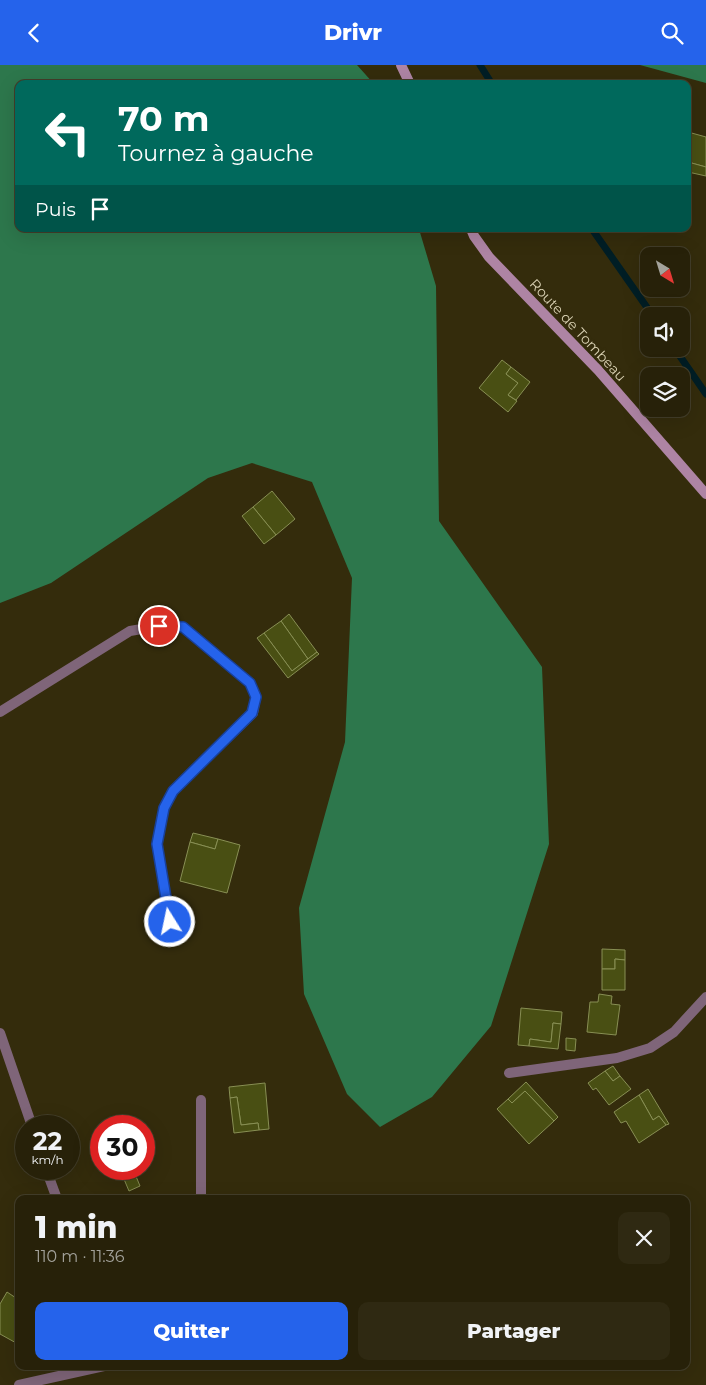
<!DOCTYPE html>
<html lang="fr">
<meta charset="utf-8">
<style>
body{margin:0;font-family:Montserrat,sans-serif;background:#2f2912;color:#f1f3f6;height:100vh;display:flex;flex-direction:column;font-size:19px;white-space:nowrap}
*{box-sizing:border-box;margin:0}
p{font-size:16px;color:#a4a39c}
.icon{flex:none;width:28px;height:28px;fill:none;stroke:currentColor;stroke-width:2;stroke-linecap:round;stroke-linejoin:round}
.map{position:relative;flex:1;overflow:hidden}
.drawer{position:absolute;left:15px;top:1130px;width:675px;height:175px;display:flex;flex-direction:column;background:#272109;border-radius:10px;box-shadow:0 5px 20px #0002,0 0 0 1px #433e2a}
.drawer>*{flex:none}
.guide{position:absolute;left:15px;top:15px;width:676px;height:152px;border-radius:10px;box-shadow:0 5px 20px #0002,0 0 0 1px #433e2a;background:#00695c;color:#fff;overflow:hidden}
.needle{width:32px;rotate:142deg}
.tools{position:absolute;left:640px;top:182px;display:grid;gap:10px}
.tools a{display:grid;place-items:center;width:50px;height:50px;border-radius:10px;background:#272109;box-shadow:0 5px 20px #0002,0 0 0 1px #433e2a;font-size:25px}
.speed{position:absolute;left:15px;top:1050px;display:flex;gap:10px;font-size:25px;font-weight:700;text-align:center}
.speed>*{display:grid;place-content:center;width:65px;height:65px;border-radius:50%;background:#272109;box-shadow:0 5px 20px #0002,0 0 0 1px #433e2a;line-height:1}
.speed small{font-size:12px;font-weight:400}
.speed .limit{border:8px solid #d22;background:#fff;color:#111}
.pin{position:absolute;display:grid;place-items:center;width:42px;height:42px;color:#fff;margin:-21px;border:2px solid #fff;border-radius:50%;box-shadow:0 1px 5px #0007}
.me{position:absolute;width:55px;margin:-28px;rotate:350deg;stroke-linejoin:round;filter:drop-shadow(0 0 4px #0008)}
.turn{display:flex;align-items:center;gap:18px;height:105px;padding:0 20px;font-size:22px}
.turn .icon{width:65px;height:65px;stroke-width:2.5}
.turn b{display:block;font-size:35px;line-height:42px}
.then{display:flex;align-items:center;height:48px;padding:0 20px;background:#0003;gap:10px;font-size:19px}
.round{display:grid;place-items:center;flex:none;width:52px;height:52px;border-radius:10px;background:#2f2912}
.overview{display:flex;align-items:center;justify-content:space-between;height:85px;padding:0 20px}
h1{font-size:30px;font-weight:800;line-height:38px}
.action{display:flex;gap:10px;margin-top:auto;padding:10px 20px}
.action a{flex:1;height:58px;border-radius:10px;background:#2563eb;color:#fff;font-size:20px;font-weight:800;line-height:58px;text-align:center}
.action a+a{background:#2f2912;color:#f1f3f6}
header{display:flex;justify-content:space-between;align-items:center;height:65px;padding:0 20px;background:#2563eb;color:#fff;font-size:22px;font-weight:800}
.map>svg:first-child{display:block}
</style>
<header><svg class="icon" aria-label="back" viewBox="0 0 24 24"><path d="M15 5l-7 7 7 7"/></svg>Drivr<svg class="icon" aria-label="search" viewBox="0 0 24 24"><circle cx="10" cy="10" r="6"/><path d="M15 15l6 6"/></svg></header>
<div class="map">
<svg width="706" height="1320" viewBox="0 0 706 1320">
<rect width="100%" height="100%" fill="#342c0c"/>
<g fill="#2d774c">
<path d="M 0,0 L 357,0 L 374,19 L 19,19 L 19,164 L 419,164 L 436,221 L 439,456 L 542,602 L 549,779 L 491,961 L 432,1032 L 380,1062 L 347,1029 L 304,929 L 299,843 L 345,677 L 352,513 L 312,417 L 252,398 L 208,413 L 51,518 L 0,538 Z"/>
<path d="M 640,0 L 706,0 L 706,18 Z"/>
</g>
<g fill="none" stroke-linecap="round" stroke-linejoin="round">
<g stroke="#001e25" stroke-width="7">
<path d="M 480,0 L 492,19"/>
<path d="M 592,164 L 653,251"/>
<path d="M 675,284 L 706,329"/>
</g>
</g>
<g fill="#494f13" stroke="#888f54">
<path d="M 688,67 L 706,72 L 706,102 L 688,97 Z"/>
<path d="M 688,97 L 706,102 L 706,111 L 688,107 Z"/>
<path d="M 502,295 L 511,302 L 506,309 L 518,318 L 508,330 L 517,336 L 508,347 L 479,323 Z"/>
<path d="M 511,302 L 530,317 L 516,335 L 508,330 L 518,318 L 506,309 Z"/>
<path d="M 272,426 L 295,454 L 276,470 L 253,442 Z"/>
<path d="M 253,442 L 276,470 L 264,479 L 242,451 Z"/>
<path d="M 289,549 L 317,587 L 308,594 L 281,556 Z"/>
<path d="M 281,556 L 308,594 L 292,606 L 264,568 Z"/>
<path d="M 264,568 L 292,606 L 317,587 L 319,589 L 288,613 L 257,573 Z"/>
<path d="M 193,768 L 218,774 L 215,784 L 190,777 Z"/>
<path d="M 218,774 L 240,780 L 227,828 L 180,816 L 190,777 L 215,784 Z"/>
<path d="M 602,884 L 625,885 L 625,895 L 615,894 L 615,904 L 602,904 Z"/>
<path d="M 615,894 L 625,895 L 625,925 L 602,925 L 602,904 L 615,904 Z"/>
<path d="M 599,929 L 612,931 L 611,939 L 620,940 L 616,970 L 587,967 L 590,937 L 598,937 Z"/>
<path d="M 521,943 L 562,947 L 561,959 L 553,958 L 551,977 L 530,974 L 529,981 L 518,980 Z"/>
<path d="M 553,958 L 561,959 L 558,984 L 529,981 L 530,974 L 551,977 Z"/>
<path d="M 566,973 L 576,974 L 575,986 L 566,985 Z"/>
<path d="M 613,1001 L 620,1011 L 613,1016 L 605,1006 Z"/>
<path d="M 605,1006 L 613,1016 L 620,1011 L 631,1024 L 609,1040 L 596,1023 L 593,1025 L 588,1018 Z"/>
<path d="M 526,1017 L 558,1052 L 554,1056 L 525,1026 L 512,1038 L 508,1034 Z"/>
<path d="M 265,1018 L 269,1064 L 259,1065 L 258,1058 L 241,1060 L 237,1032 L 230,1033 L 229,1022 Z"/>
<path d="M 648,1024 L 669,1059 L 666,1060 L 659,1051 L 653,1055 L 639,1030 Z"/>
<path d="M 525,1026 L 554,1056 L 529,1079 L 497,1044 L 508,1034 L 512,1038 Z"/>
<path d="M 639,1030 L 653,1055 L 659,1051 L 666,1060 L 639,1078 L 626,1056 L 621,1058 L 614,1047 Z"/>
<path d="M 237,1032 L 241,1060 L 258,1058 L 259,1065 L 234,1068 L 230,1033 Z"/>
<path d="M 130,1104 L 133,1104 L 140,1121 L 129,1126 L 121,1107 Z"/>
<path d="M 7,1227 L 19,1235 L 17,1237 L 19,1238 L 18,1279 L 0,1269 L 0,1239 Z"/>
</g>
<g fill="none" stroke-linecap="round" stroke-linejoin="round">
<g stroke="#7f6579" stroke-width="10">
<path d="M 0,647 L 130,566 L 159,561 L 183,562 L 250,618 L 256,632 L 253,648 L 173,726 L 164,743 L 157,779 L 170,857"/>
<path d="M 0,968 L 32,1061"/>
<path d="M 509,1008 L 617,993 L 650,983 L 674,967 L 706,932"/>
<path d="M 46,1104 L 57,1134"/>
<path d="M 201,1134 L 201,1035"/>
<path d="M 19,1320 L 104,1301"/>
</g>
<g stroke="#ae84a4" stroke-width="10">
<path d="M 401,0 L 410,19"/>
<path d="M 471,164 L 474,171 L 489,192 L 598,305 L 706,429"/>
</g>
</g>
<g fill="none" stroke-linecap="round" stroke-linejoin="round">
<g stroke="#184099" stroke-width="12">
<path id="route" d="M 159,561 L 183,562 L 250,618 L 256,632 L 252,648 L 173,726 L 164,743 L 157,779 L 170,857"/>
</g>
<use href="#route" stroke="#2563eb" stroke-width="9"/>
</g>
<g text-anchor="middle" stroke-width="5" stroke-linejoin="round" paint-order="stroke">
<g font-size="14" fill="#dad2b4" stroke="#342c0c">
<text transform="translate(578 265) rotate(47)" y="5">Route de Tombeau</text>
</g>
</g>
</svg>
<div class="tools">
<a><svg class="needle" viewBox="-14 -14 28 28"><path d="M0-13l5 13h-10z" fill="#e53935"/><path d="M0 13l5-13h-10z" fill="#a4a39c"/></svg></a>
<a><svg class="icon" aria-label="sound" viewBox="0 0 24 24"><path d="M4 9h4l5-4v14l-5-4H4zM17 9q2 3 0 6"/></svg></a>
<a><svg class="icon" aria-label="layers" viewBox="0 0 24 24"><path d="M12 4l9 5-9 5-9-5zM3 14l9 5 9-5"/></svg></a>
</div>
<div class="speed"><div>22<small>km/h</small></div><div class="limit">30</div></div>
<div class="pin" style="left:159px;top:561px;background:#d93025"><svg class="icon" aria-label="arrive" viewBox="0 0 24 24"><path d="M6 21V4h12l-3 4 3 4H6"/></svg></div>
<svg class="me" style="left:170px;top:857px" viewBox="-20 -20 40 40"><circle r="17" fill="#2563eb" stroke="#fff" stroke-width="3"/><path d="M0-11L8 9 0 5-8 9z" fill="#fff"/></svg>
<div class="guide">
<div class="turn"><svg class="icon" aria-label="left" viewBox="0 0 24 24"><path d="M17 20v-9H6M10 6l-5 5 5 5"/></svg><div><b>70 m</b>Tournez à gauche</div></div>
<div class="then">Puis<svg class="icon" aria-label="arrive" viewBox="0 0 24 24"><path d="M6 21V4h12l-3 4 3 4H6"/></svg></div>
</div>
<section class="drawer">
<div class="overview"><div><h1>1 min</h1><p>110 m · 11:36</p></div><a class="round"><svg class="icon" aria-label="close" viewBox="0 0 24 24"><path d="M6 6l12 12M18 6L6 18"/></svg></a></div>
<div class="action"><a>Quitter</a><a>Partager</a></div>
</section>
</div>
